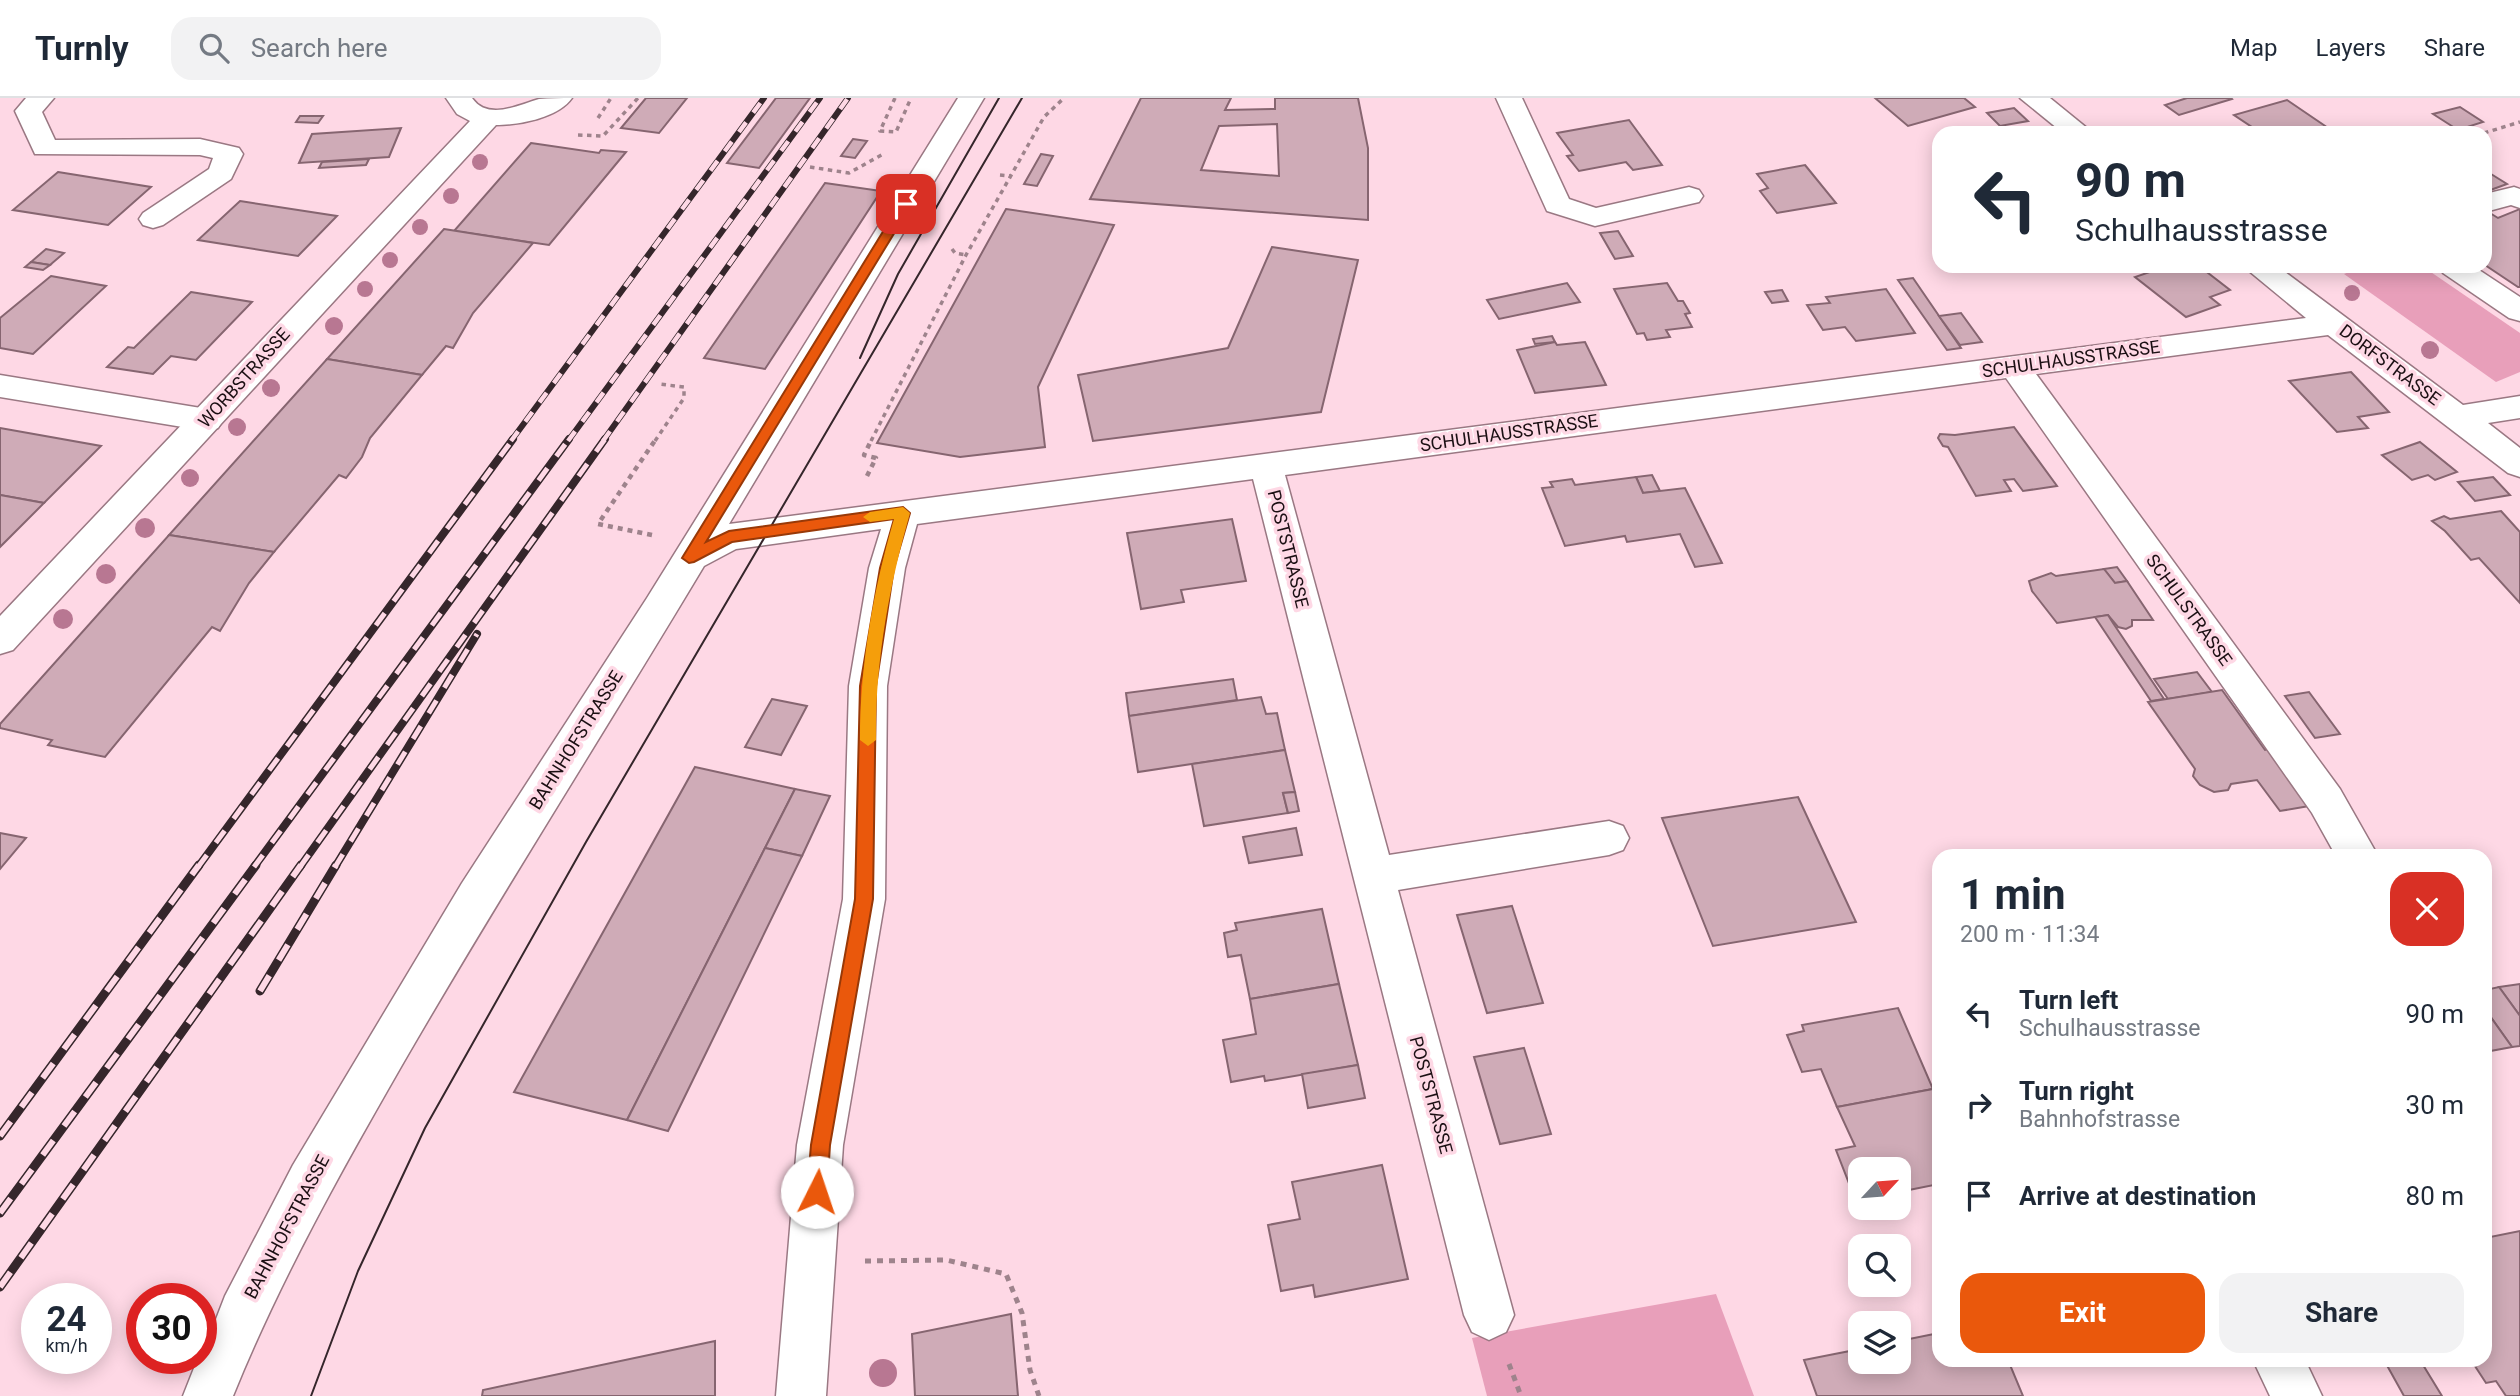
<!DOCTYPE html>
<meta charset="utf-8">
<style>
body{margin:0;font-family:Roboto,sans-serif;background:#f2f2f3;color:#1f2937;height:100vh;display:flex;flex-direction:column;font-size:26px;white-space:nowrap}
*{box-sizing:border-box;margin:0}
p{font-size:23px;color:#747a83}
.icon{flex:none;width:38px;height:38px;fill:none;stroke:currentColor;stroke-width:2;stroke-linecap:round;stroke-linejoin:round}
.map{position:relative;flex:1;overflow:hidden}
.drawer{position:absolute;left:1932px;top:751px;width:560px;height:518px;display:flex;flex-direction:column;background:#fff;border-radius:21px;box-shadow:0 4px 18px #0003}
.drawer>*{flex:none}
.guide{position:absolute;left:1932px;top:28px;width:560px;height:147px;border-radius:21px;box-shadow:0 4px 18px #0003;background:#fff;color:#1f2937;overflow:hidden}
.needle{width:46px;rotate:64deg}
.tools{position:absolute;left:1848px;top:1059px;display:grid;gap:14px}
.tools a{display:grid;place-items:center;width:63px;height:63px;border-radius:14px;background:#fff;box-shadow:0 4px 18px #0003;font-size:35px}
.speed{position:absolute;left:21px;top:1185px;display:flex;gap:14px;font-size:35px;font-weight:700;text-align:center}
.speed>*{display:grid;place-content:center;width:91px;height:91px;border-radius:50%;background:#fff;box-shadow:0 4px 18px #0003;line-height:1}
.speed small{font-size:18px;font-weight:400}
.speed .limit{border:10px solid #d22;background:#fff;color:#111}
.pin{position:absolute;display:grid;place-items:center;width:60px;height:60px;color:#fff;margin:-30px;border-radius:14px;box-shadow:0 4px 10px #0006}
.me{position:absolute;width:77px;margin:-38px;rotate:4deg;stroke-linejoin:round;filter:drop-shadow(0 0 5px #0008)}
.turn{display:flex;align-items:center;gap:24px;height:147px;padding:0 28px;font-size:32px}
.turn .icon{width:91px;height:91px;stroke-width:2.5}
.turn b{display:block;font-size:49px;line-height:60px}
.round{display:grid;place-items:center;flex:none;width:74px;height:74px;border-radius:21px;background:#f2f2f3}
.headline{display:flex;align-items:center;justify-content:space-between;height:119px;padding:0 28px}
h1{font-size:42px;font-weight:700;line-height:52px}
.action{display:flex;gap:14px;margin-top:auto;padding:14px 28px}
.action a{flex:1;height:80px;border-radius:21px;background:#ea580c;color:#fff;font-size:28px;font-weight:700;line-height:80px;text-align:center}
.action a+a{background:#f2f2f3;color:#1f2937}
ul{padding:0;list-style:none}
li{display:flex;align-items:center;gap:21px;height:91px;padding:0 28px}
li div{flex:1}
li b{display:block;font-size:26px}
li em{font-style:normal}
header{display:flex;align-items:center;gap:42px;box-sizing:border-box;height:98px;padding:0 35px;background:#fff;border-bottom:2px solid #e0e1e3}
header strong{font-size:33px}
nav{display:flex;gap:38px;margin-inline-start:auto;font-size:24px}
.search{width:490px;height:63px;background:#f2f2f3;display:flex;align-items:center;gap:18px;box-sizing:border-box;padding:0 24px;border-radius:21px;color:#747a83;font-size:26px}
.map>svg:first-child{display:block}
</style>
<header>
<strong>Turnly</strong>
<div class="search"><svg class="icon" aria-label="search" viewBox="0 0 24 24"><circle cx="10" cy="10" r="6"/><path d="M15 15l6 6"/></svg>Search here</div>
<nav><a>Map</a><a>Layers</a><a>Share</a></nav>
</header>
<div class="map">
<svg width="2520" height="1298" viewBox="0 0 2520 1298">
<rect width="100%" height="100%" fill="#fed8e5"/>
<g fill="#e89fba">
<path d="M 2365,168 L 2422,168 L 2520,235 L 2520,274 L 2496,284 L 2344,176 Z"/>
<path d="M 1716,1196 L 1754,1298 L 1487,1298 L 1472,1240 Z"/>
</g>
<g fill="#cfabb7" stroke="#866570" stroke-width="2" fill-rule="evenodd">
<path d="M 646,0 L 687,0 L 659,35 L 621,30 Z"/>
<path d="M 776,0 L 810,0 L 759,70 L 727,65 Z"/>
<path d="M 1141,0 L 1231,0 L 1225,12 L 1275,11 L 1275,0 L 1358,0 L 1368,50 L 1368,122 L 1090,101 ZM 1277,26 L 1279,78 L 1201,72 L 1219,28 Z"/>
<path d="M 1875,0 L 1964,0 L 1975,9 L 1908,28 Z"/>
<path d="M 2187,0 L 2231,0 L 2232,1 L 2179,17 L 2165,7 Z"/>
<path d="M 2287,2 L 2334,34 L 2261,35 L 2234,17 Z"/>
<path d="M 2460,9 L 2483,24 L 2458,32 L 2433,16 Z"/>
<path d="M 2014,10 L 2028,23 L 2000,28 L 1987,15 Z"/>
<path d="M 300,18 L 323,18 L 318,25 L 296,24 Z"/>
<path d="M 1629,22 L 1662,67 L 1633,72 L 1626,64 L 1579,73 L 1567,58 L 1573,57 L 1557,35 Z"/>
<path d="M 401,30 L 389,59 L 299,65 L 312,36 Z"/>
<path d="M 853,41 L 867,43 L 855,60 L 841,58 Z"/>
<path d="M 531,45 L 599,55 L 601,52 L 626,54 L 549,147 L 454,133 Z"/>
<path d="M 1041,56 L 1053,58 L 1037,88 L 1024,86 Z"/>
<path d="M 369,61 L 366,67 L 319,70 L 322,64 Z"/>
<path d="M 1805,67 L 1836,105 L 1777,115 L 1760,93 L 1768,90 L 1757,76 Z"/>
<path d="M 58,74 L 151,89 L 108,127 L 13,112 Z"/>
<path d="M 2491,76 L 2507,86 L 2485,94 L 2485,78 Z"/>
<path d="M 825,85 L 881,93 L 765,271 L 704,260 Z"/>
<path d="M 240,103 L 337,118 L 298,158 L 198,142 Z"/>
<path d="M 1006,111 L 1114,127 L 1038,289 L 1045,349 L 960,359 L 877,345 Z"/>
<path d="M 2520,111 L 2520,189 L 2518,189 L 2485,167 L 2485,112 L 2498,120 Z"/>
<path d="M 444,131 L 533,145 L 473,215 L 453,250 L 446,248 L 422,277 L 327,261 Z"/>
<path d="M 1618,133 L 1633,158 L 1615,161 L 1600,135 Z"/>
<path d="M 1272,149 L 1358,162 L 1321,314 L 1093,343 L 1078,277 L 1228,250 Z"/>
<path d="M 46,151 L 64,155 L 50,167 L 31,164 Z"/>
<path d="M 31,164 L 50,167 L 43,172 L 25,169 Z"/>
<path d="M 2167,168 L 2199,168 L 2230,192 L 2210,199 L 2220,207 L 2186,219 L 2135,179 Z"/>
<path d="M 51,178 L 106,188 L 33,256 L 0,250 L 0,220 Z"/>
<path d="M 1913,180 L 1961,250 L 1947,252 L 1898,182 Z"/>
<path d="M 1567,185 L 1580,204 L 1499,221 L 1487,202 Z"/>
<path d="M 1667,185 L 1678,203 L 1683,203 L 1690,215 L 1685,216 L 1692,229 L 1666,232 L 1670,239 L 1647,242 L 1644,235 L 1637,236 L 1614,191 Z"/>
<path d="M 1886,191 L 1915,235 L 1856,243 L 1845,229 L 1823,232 L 1807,207 L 1830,205 L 1826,199 Z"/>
<path d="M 1782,192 L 1788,203 L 1772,205 L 1765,194 Z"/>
<path d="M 191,194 L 252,204 L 196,262 L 171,258 L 153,276 L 107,269 L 128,249 L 134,250 Z"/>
<path d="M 1961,215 L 1982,244 L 1960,247 L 1939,218 Z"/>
<path d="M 1552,238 L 1555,244 L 1535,246 L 1533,241 Z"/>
<path d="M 1555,244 L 1557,247 L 1585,244 L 1606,287 L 1535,295 L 1517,252 Z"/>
<path d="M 327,261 L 422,277 L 370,340 L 362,359 L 346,380 L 339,377 L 274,454 L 169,437 Z"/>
<path d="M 2351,274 L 2389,314 L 2358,319 L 2368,330 L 2337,334 L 2289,283 Z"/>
<path d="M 2014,329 L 2057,388 L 2023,393 L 2014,381 L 2004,382 L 2011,393 L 1976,398 L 1948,349 L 1943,348 L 1938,340 L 1940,336 L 1955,337 Z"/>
<path d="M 0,330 L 101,348 L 44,405 L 0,397 Z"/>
<path d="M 2420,344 L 2457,374 L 2435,382 L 2428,377 L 2412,382 L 2382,357 Z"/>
<path d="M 1652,377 L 1660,393 L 1643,395 L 1636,379 Z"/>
<path d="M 1636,379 L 1643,395 L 1685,390 L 1722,465 L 1695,469 L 1680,436 L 1627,444 L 1625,438 L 1565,448 L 1542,390 L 1553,389 L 1550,384 L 1572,381 L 1575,387 Z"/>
<path d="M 2493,379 L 2510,397 L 2475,403 L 2458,384 Z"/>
<path d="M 0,397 L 44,405 L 0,449 Z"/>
<path d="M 2501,413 L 2520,434 L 2520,505 L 2479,460 L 2471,462 L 2445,433 L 2432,423 L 2444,418 L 2450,421 Z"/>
<path d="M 1232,421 L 1246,483 L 1181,492 L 1184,504 L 1141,511 L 1127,435 Z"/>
<path d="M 169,437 L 274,454 L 249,485 L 220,533 L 212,529 L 105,659 L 48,647 L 52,642 L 0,630 L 0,626 Z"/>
<path d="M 2117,469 L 2127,483 L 2115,485 L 2104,471 Z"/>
<path d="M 2104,471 L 2115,485 L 2127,483 L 2153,522 L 2132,522 L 2132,528 L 2126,531 L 2118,529 L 2108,517 L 2057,525 L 2032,493 L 2029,483 L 2051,475 L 2056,478 Z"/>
<path d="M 2108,517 L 2113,525 L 2164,601 L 2151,603 L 2095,519 Z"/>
<path d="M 2197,574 L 2212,594 L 2168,601 L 2154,581 Z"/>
<path d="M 1233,581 L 1237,602 L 1129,618 L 1126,595 Z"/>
<path d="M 2222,592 L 2265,652 L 2275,650 L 2315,707 L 2280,713 L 2257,682 L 2231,686 L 2228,692 L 2214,694 L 2200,687 L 2193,678 L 2195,671 L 2148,604 Z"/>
<path d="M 2309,594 L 2340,636 L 2315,640 L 2285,598 Z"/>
<path d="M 1261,599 L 1266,616 L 1277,615 L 1285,652 L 1138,674 L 1129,618 Z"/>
<path d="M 772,601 L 807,608 L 781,657 L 745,649 Z"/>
<path d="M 1285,652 L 1295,694 L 1283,695 L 1288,715 L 1204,728 L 1192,666 Z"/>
<path d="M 695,669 L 795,691 L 627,1022 L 514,994 Z"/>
<path d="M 795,691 L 830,698 L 802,758 L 765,750 Z"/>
<path d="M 1295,694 L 1299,713 L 1288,715 L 1283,695 Z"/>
<path d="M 1798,699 L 1856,824 L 1713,848 L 1662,720 Z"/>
<path d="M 1296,730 L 1302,757 L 1249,765 L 1243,739 Z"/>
<path d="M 0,735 L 26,740 L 0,771 Z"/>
<path d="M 765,750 L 802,758 L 668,1033 L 627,1022 Z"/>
<path d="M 1512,808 L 1543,905 L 1487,915 L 1457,817 Z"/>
<path d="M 1322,811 L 1339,886 L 1250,901 L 1241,857 L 1228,859 L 1224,835 L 1237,832 L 1235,825 Z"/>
<path d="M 1339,886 L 1358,967 L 1265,983 L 1264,978 L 1231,984 L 1223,942 L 1256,936 L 1250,901 Z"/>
<path d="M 2520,886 L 2520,918 L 2499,889 Z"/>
<path d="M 2499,889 L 2520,918 L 2520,948 L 2512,949 L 2485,911 L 2485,892 Z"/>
<path d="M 1898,910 L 1933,991 L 1837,1009 L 1821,971 L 1802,974 L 1787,937 L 1804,933 L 1802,927 Z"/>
<path d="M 2485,911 L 2512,949 L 2485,954 Z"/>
<path d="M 1524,950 L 1551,1036 L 1500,1046 L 1474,959 Z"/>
<path d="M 1358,967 L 1365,1000 L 1308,1010 L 1302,976 Z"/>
<path d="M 1933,991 L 1939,1004 L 1939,1086 L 1899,1094 L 1899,1071 L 1860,1071 L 1860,1091 L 1852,1093 L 1836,1052 L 1855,1048 L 1837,1009 Z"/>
<path d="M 1382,1067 L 1408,1181 L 1315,1199 L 1313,1187 L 1281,1193 L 1268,1127 L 1300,1121 L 1292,1084 Z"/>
<path d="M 2520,1133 L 2520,1298 L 2506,1298 L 2496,1283 L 2486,1285 L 2471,1262 L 2485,1262 L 2485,1140 Z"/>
<path d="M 1011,1216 L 1018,1298 L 915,1298 L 912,1236 Z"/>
<path d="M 1939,1235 L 1939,1262 L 2008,1262 L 2023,1298 L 1817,1298 L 1804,1262 L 1860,1251 L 1860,1264 L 1899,1264 L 1899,1243 Z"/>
<path d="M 715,1243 L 715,1298 L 482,1298 L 483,1292 Z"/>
<path d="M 2384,1262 L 2420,1262 L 2442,1298 L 2404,1298 Z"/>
</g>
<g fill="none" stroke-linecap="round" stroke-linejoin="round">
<g stroke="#9a7883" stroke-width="3">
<g id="minor">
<path d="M 26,0 L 54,0 L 42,14 L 55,42 L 200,41 L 239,50 L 243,56 L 231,81 L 163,127 L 153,130 L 143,127 L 139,121 L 143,115 L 209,71 L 213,60 L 200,57 L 35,56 L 15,13 Z"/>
<path d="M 958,0 L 984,0 L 729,426 L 2306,220 L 2243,168 L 2277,168 L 2463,307 L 2520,298 L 2520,320 L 2488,325 L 2520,350 L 2520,379 L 2508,375 L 2328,237 L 2036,276 L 2340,691 L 2378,758 L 2336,758 L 2312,715 L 2006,280 L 1285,377 L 1389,757 L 1609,723 L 1623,728 L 1629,740 L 1623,752 L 1609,757 L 1398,792 L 1514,1217 L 1506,1234 L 1489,1242 L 1472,1234 L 1464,1217 L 1253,381 L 917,426 L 905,470 L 887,588 L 885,801 L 843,1047 L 826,1298 L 776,1298 L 797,1047 L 843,801 L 849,588 L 869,470 L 881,431 L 736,451 L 704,468 C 604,635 499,799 402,967 C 340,1075 280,1182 233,1298 L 183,1298 L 198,1260 L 201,1260 L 225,1198 L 293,1067 L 462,785 L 647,500 Z"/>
<path d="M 1496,0 L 1522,0 L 1569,101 L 1596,110 L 1689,89 L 1699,92 L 1703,98 L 1699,104 L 1595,128 L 1547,113 Z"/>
<path d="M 2020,0 L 2050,0 L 2093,35 L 2063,35 Z"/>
<path d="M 2514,89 L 2520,91 L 2520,110 L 2511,107 L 2485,114 L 2485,96 Z"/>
<path d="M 2438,168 L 2473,168 L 2520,199 L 2520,223 L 2509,220 L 2443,175 Z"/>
<path d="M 0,277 L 207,311 L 218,314 L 223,322 L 218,330 L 207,333 L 0,299 Z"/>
<path d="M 2253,1262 L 2305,1262 L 2322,1298 L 2270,1298 Z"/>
</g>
</g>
<g stroke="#9a7883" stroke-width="3">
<path id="major" d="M 446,0 L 472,0 C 488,23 518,7 539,1 C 549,0 562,0 572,0 C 558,20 519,27 496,27 L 13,552 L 0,556 L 0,518 L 470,23 L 457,16 Z"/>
</g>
<g stroke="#9e838c" stroke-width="3.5" stroke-dasharray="4.5 4.5" stroke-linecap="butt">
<path d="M 895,0 L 880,33 L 896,34 L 911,0"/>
<path d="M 598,20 L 611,0"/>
<path d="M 2484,35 L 2520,24"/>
<path d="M 578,37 L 603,38 L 638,0"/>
<path d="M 810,69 L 849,75 L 885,55"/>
<path d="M 1000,77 L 1011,78"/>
<path d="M 952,151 L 955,155 L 966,157"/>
<path d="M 655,343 L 684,300 L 684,289 L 659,286"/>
<path d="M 871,343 L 966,157 L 1044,19 L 1064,0"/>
</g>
<g stroke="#9e838c" stroke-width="4.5" stroke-dasharray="5 5" stroke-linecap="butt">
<path d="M 867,378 L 876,360 L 864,357 L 872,341"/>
<path d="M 652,437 L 598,426 L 656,341"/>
</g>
<g stroke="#9e838c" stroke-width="5" stroke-dasharray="6 6" stroke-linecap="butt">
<path d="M 865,1163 L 946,1162 L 1006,1176 L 1022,1215 L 1030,1272 L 1039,1298"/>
<path d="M 1509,1266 L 1521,1298"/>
</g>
<use href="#minor" fill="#fff" fill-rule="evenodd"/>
<use href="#major" fill="#fff" fill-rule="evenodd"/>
<g stroke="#35262b" stroke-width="2">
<path d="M 860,260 L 898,176 L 999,0"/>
<path d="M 311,1298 L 358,1173 L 425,1030 L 586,744 L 1022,0"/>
</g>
<g stroke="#35262b" stroke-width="6">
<g id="rail-far2">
<path d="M 511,343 L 764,0"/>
<path d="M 568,343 L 820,0"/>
<path d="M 603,343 L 848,0"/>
</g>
</g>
<g stroke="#35262b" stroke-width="8">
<g id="rail-far1">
<path d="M 198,769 L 513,341"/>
<path d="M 254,769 L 569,341"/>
<path d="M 300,769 L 605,341"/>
<path d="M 335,769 L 477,536"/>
</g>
</g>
<g stroke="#35262b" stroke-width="9">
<g id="rail">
<path d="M 260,893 L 336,767"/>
<path d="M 0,1038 L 199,767"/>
<path d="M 0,1115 L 256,767"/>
<path d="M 0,1189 L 301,767"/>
</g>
</g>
<use href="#rail-far2" stroke="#fed8e5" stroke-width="4.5" stroke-dasharray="12" stroke-linecap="butt"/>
<use href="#rail-far1" stroke="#fed8e5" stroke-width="5" stroke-dasharray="15" stroke-linecap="butt"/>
<use href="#rail" stroke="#fed8e5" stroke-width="6" stroke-dasharray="18" stroke-linecap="butt"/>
</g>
<g fill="#b87792">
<circle cx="480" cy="64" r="8"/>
<circle cx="451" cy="98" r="8"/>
<circle cx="420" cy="129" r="8"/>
<circle cx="390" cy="162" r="8"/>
<circle cx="365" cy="191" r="8"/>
<circle cx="2352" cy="195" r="8"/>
<circle cx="334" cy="228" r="9"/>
<circle cx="2430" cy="252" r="9"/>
<circle cx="271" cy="290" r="9"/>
<circle cx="237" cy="329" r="9"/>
<circle cx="190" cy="380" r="9"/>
<circle cx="145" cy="430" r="10"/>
<circle cx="106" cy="476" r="10"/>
<circle cx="63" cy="521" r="10"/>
<circle cx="883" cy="1275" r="14"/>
</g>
<path fill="#ea580c" stroke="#983908" stroke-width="2" d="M 906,102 L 912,106 L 706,444 L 729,433 L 903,409 L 910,415 L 894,470 L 876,588 L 873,801 L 830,1047 L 827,1094 L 824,1101 L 817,1103 L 810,1101 L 807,1094 L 811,1047 L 855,801 L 860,588 L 880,470 L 894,421 L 732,444 L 694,464 L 689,465 L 682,460 L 900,106 Z"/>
<path fill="#f59e0b" d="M 903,409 L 910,415 C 889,489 875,564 876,642 L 868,648 L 860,642 C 860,567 873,493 894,421 L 870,424 L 863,419 L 870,414 Z"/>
<g text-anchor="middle" stroke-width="7" stroke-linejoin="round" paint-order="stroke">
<g font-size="18" fill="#1b0f13" stroke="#fed8e5">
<text transform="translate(2071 261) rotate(-8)" y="6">SCHULHAUSSTRASSE</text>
<text transform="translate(2390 267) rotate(37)" y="6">DORFSTRASSE</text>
<text transform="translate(244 280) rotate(-48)" y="6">WORBSTRASSE</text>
<text transform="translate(1509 335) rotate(-8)" y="6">SCHULHAUSSTRASSE</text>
<text transform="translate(1288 451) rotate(76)" y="6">POSTSTRASSE</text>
<text transform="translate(2189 512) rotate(54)" y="6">SCHULSTRASSE</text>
<text transform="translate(576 642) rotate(-58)" y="6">BAHNHOFSTRASSE</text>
<text transform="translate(1431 997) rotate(75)" y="6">POSTSTRASSE</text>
<text transform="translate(287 1129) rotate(-62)" y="6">BAHNHOFSTRASSE</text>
</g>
</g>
</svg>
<div class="tools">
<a><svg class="needle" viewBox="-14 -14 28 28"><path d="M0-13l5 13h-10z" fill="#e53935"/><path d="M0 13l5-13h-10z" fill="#747a83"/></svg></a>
<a><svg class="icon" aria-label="search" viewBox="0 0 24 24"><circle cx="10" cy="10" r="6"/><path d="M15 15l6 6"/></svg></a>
<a><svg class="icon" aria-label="layers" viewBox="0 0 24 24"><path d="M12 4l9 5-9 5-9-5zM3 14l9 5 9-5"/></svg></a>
</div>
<div class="speed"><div>24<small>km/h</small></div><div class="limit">30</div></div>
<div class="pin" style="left:906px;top:106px;background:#d93025"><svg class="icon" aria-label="arrive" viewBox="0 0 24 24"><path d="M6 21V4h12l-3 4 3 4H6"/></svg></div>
<svg class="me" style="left:817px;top:1094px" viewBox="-20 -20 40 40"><circle r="19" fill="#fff"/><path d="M0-13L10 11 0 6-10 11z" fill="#ea580c"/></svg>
<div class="guide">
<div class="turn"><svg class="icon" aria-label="left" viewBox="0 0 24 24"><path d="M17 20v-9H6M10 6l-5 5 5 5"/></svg><div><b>90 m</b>Schulhausstrasse</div></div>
</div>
<section class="drawer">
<div class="headline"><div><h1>1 min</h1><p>200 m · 11:34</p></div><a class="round" style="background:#d93025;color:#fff"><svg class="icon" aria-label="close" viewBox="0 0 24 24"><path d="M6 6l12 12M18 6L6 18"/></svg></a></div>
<ul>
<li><svg class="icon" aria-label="left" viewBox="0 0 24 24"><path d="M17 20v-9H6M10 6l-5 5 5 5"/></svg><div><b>Turn left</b><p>Schulhausstrasse</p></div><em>90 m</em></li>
<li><svg class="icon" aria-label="right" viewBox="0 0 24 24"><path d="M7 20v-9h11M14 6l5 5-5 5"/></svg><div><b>Turn right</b><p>Bahnhofstrasse</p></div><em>30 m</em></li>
<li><svg class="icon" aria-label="arrive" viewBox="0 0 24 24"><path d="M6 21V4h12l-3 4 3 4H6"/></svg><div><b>Arrive at destination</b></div><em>80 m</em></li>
</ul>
<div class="action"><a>Exit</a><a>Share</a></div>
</section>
</div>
